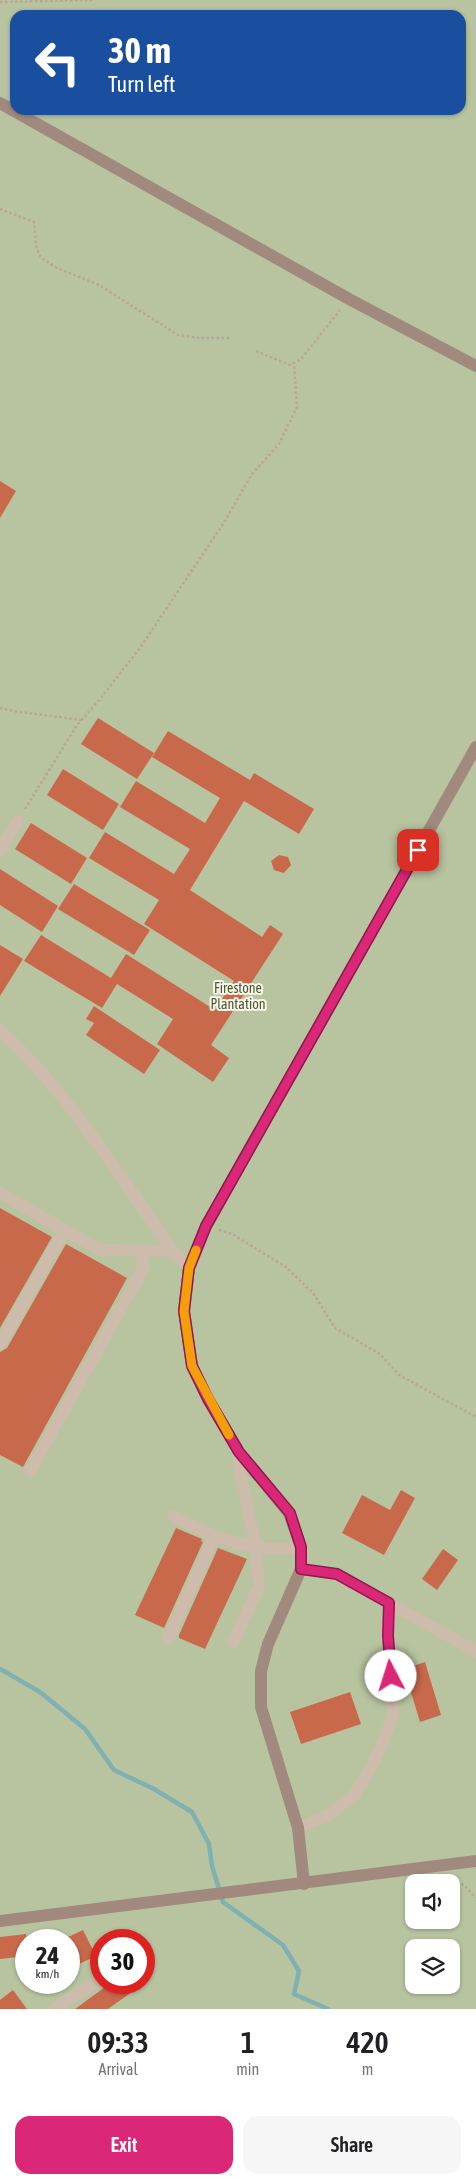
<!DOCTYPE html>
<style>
body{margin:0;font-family:"Asap Condensed",sans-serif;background:#f6f6f6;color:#202124;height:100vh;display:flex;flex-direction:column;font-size:19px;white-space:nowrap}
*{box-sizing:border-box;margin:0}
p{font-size:16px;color:#757577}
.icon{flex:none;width:28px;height:28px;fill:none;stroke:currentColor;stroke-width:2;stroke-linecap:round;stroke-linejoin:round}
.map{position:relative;height:2009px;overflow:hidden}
.sheet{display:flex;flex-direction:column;background:#fff;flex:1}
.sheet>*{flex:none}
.hud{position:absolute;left:10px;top:10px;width:456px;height:105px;border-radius:15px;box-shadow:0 1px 4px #0004;background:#1a4fa0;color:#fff;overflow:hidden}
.fabs{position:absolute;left:405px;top:1874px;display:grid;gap:10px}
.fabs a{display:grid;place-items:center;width:55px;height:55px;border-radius:10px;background:#fff;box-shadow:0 1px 4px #0004;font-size:25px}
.speed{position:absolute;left:15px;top:1929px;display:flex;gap:10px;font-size:25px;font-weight:700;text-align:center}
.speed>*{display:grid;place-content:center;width:65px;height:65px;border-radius:50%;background:#fff;box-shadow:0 1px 4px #0004;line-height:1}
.speed small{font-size:12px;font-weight:400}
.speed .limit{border:8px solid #d22;background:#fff;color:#111}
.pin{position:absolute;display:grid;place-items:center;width:42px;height:42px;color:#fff;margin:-21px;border-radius:10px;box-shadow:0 2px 8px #0006}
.me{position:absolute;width:55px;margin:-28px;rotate:355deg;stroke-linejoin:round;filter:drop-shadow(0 0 4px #0008)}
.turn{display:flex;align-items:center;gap:18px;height:105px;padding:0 15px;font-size:22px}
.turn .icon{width:65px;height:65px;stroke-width:2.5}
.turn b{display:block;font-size:35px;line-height:42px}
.eta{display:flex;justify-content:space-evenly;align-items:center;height:85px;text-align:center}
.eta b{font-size:30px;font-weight:600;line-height:35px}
.cta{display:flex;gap:10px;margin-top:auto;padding:10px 15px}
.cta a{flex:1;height:58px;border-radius:15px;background:#db2777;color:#fff;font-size:20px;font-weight:600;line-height:58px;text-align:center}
.cta a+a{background:#f6f6f6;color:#202124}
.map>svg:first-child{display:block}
</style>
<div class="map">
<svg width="476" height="2009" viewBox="0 0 476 2009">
<rect width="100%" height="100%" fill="#f4ebe1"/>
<path fill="#b8c4a0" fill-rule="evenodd" d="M 0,0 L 476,0 L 476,2009 L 0,2009 ZM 15,15 L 461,15 L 461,110 L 15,110 ZM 414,1882 L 451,1882 L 451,1920 L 414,1920 ZM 26,1940 L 69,1940 L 69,1982 L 26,1982 ZM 101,1940 L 144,1940 L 144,1982 L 101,1982 ZM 414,1948 L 451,1948 L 451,1985 L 414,1985 Z"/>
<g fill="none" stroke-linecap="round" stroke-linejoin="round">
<path stroke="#7fb0b2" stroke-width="4.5" d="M 0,1669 L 40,1692 L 85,1729 L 114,1770 L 154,1789 L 192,1812 L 209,1844 L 212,1866 L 223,1902 L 283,1945 L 299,1971 L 294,1994 L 328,2009"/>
</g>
<g fill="#c8694b">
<path d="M 0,481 L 16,491 L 0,518 Z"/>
<path d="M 98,718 L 154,753 L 137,779 L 81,744 Z"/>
<path d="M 168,731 L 250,780 L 254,773 L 314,809 L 299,834 L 244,801 L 190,890 L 262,937 L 270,925 L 283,934 L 211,1045 L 229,1058 L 213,1082 L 157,1044 L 173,1019 L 117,984 L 102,1008 L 24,961 L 41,935 L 111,978 L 126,954 L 215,1010 L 234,981 L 144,924 L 159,900 L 89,858 L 105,832 L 174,874 L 190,849 L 120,807 L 136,781 L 205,823 L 220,798 L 152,757 Z"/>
<path d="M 63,769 L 119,804 L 103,830 L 47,795 Z"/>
<path d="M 31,823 L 87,858 L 71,884 L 15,849 Z"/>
<path d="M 279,855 L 288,857 L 291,865 L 284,873 L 274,870 L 271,861 Z"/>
<path d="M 0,869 L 58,906 L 42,932 L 0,905 Z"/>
<path d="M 74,884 L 150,930 L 134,955 L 58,909 Z"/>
<path d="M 0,945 L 23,959 L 0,996 Z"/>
<path d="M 94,1006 L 160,1050 L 144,1074 L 86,1035 L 94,1023 L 86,1019 Z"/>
<path d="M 0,1208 L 52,1237 L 0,1328 Z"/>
<path d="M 66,1244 L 127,1278 L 23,1467 L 0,1455 L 0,1352 L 7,1348 Z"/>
<path d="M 401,1490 L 415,1498 L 384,1555 L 342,1533 L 362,1495 L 390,1510 Z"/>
<path d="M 176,1528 L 202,1539 L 201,1541 L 203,1542 L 164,1628 L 135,1615 Z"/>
<path d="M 218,1548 L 247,1559 L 205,1649 L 179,1638 L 179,1635 Z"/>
<path d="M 443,1549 L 458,1560 L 437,1590 L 422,1579 Z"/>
<path d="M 425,1662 L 441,1715 L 420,1722 L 404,1669 Z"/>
<path d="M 350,1692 L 361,1724 L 301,1744 L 290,1712 Z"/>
<path d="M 83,1930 L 96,1956 L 79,1964 L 69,1944 L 69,1940 L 66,1938 Z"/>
<path d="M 26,1934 L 26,1956 L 0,1959 L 0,1937 Z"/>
<path d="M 112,1982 L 146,1982 L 108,2009 L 75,2009 Z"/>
<path d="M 13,1990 L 27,2009 L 0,2009 L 0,2000 Z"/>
</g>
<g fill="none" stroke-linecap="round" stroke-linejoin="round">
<g stroke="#b9a596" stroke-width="2.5" stroke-dasharray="2.5 2.5" stroke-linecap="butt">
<path d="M 0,2 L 94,0"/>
<path d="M 0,209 L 34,222 L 36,246 L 41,258 L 57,268 L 99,285 L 178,335 L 200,338 L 231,338"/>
<path d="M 256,351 L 290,365 L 301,359 L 340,310"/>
<path d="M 0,708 L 13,711 L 82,720"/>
<path d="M 25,809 L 77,725 L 100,699 L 140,648 L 223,524 L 252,474 L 279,444 L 297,407 L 294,363"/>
<path d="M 219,1230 L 232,1234 L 286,1267 L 313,1293 L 335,1328 L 380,1354 L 399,1375 L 476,1417"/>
<path d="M 453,1878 L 465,1886 L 476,1898"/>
</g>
<g stroke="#cdbbac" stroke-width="12">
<path d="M 0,850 L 18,821"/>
<path d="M 0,1030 C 69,1093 119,1176 173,1251"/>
<path d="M 0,1193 L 100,1250 L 173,1251 L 189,1268"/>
<path d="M 0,1344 L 65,1230"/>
<path d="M 30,1471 L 143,1269 L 142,1251"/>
<path d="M 173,1516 C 215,1538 252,1554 301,1547"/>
<path d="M 301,1569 L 337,1575 L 476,1651"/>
<path d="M 168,1639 L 214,1537"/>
<path d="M 233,1642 L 259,1586 L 256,1547 L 239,1468 L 239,1452"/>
<path d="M 298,1828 L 329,1815 L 354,1795 L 372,1766 L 384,1740 L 393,1715 L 388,1635 L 389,1603"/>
<path d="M 54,2009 L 101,1979"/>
</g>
<g stroke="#a18a7d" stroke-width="12">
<path d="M 0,103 L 349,299 L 476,366"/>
<path d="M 304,1884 L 298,1828 L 261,1707 L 261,1671 L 268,1644 L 301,1569 L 301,1547 L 289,1513 L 239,1452 L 208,1399 L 192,1366 L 184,1311 L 189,1268 L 206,1226 L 476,747"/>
<path d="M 0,1921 L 476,1861"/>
</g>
</g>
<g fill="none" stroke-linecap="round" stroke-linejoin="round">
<g stroke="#8e194d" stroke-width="12">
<path id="route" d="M 391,1676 L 388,1636 L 389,1603 L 337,1574 L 301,1569 L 301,1547 L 290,1513 L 239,1452 L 208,1399 L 192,1366 L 184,1311 L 189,1268 L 206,1226 L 418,850"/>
</g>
<use href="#route" stroke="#db2777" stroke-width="9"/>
<path stroke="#f59e0b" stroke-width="9" d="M 196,1250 L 189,1268 L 184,1311 L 192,1366 L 229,1435"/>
</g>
<g text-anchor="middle" stroke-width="4" stroke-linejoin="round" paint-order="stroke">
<g font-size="14" fill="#4a5a2e" stroke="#fbf5ee">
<text x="238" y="993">Firestone<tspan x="238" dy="16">Plantation</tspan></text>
</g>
</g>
</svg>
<div class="fabs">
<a><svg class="icon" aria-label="sound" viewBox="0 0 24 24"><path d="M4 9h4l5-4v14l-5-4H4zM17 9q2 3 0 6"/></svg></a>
<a><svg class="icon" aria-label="layers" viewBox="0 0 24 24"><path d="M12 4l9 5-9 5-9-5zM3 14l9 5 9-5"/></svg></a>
</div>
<div class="speed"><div>24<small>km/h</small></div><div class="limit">30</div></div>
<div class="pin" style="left:418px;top:850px;background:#d93025"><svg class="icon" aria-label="arrive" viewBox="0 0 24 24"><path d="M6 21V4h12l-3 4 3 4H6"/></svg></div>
<svg class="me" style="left:391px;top:1676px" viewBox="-20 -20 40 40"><circle r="19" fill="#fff"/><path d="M0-13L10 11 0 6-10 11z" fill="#db2777"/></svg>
<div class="hud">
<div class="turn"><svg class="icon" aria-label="left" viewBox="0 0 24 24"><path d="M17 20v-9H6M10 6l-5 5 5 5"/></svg><div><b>30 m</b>Turn left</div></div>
</div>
</div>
<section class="sheet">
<div class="eta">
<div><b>09:33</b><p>Arrival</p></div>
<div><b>1</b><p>min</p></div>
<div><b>420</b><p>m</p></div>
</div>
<div class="cta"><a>Exit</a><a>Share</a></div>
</section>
